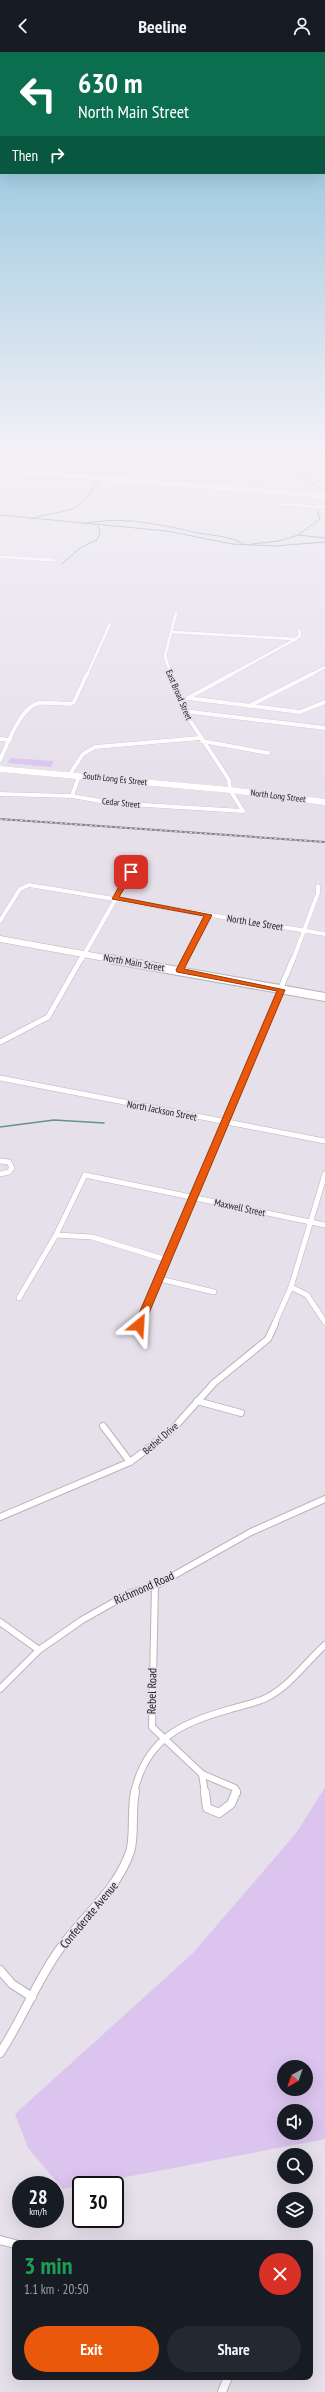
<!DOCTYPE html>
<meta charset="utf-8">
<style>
body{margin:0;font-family:"PT Sans Narrow",sans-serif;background:#242831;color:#f1f3f6;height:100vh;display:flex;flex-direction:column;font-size:15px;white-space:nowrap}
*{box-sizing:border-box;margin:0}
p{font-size:13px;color:#9ea1a6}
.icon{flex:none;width:22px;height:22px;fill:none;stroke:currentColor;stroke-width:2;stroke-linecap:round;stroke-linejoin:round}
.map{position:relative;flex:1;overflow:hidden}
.sheet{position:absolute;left:12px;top:2188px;width:301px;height:140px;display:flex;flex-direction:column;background:#171b24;border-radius:8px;box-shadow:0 4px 16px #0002}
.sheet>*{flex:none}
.top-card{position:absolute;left:0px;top:0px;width:325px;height:122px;box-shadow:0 4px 16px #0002;background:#0b6e4f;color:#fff;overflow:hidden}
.needle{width:26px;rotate:220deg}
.tools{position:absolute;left:277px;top:2008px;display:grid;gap:8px}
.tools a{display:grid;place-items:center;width:36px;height:36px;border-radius:50%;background:#171b24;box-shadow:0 4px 16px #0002;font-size:20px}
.speed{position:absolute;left:12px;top:2124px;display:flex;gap:8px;font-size:20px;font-weight:700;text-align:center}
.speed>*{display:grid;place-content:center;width:52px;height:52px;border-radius:50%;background:#171b24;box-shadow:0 4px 16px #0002;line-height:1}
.speed small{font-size:10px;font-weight:400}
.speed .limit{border:2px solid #111;border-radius:6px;background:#fff;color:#111}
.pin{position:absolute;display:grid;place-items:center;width:34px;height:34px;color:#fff;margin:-17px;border-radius:8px;box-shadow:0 2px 6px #0006}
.me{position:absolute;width:44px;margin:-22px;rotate:27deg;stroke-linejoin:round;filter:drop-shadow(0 0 3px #0008)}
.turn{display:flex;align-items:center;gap:14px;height:84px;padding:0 12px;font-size:18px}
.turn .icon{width:52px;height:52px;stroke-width:2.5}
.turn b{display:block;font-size:28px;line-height:34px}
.then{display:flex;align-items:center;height:38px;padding:0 12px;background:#0003;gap:8px;font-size:15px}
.round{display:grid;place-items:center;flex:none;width:42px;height:42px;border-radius:21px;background:#242831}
.headline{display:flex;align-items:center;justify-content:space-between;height:68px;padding:0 12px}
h1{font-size:24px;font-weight:800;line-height:30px;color:#1e9e55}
.button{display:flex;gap:8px;margin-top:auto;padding:8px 12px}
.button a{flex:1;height:46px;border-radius:24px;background:#ea580c;color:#fff;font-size:16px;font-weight:800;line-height:46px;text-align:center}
.button a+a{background:#242831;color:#f1f3f6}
header{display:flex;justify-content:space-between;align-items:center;height:52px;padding:0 12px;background:#171b24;font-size:18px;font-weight:800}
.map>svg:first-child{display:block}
</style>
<header><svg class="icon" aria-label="back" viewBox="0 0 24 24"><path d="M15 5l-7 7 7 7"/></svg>Beeline<svg class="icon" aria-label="person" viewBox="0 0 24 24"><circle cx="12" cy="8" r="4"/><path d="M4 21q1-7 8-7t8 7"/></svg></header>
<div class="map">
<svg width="325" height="2340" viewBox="0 0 325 2340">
<rect width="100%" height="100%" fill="#e6e0eb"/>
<g fill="#dbc4ee" fill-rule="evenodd">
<path d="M 10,706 L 54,709 L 51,715 L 8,711 Z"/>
<path d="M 325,1735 L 325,2087 L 63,2137 L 28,2096 L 15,2062 L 193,1901 L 297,1780 ZM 284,2015 L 306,2015 L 306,2037 L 284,2037 ZM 284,2059 L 306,2059 L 306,2081 L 284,2081 Z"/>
</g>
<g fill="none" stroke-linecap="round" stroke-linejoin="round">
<g stroke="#64938f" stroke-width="1">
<path d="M 294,400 L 291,406 L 295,416 L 318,436"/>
<path d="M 0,402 L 2,400"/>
<path d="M 100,425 L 114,401"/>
<path d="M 0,463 L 167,479 L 232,492 L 275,494 L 325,490"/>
<path d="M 31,467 C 66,455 78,467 98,428"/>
<path d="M 83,472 C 123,463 160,473 199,481 C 214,484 231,484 244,492"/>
<path d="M 298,483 L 320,467 L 317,458"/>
<path d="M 252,492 L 279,489 L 298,483 L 325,486"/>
<path d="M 62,512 L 80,496 L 97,488 L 100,481 L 98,474"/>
</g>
<path stroke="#64938f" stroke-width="1.5" d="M 0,1075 L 54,1068 L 104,1071"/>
<g stroke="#b9b3be" stroke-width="3.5">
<g id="street-far4">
<path d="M 279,452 L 325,455"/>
<path d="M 0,505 L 53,508"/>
<path d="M 172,580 L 295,587"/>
<path d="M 87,623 L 110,572"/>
<path d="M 171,623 L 165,604 L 176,561"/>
<path d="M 230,623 L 296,587 L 300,583 L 299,578"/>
<path d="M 310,623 L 325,615"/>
</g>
</g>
<g stroke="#b9b3be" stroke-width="4.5">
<g id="street-far3">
<path d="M 170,622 L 184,659 L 229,728 L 230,738 L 243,759"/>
<path d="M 188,646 L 232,622"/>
<path d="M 180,649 L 188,646 L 300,660 L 325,650"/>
<path d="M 249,654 L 312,622"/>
<path d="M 184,659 L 325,676"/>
<path d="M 0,687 L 10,688"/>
<path d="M 202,689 L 268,701"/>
<path d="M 0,708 C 7,693 21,654 39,651 C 49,650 60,652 70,652 L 74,650 L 87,622"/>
<path d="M 70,722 L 83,702 L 95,695 L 200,686"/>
<path d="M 0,742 L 72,744 L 112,751 L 243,759"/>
<path d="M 72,744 L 79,724"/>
<path d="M 0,869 L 20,837 L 29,833 L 325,882"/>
<path d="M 81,908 L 131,820"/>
<path d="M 184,908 L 208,863"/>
<path d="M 293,908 L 318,841 L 318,834"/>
</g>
</g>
<g stroke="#b9b3be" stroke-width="6">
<g id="street-far2">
<path d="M 179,918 L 185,907"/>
<path d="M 0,990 L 48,965 L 81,907"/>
<path d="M 0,1026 L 325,1089"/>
<path d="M 0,1109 L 9,1110 L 12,1116 L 9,1120 L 0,1122"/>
<path d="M 56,1183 L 92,1185 L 167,1208"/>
<path d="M 160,1227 L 214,1240"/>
<path d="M 291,1235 L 307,1243 L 325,1270"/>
<path d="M 19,1246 L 56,1183 L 85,1123 L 325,1173"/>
<path d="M 139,1273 L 293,907"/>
<path d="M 274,1273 L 291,1235 L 325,1122"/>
</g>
</g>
<g stroke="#b9b3be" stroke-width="8">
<g id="street-far1">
<path d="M 197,1349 L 241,1361"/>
<path d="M 103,1374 L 130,1410"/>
<path d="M 0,1465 L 130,1410 L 170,1380 L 214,1331 L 268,1287 L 275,1272"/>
<path d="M 155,1534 L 152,1675 L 202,1722"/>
<path d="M 0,1570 L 39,1598"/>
<path d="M 0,1637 L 39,1598 L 82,1568 L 130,1541 L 155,1534 L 251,1480 L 325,1447"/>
<path d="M 202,1722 L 235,1736 L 237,1741"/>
<path d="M 202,1722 L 205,1741"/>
<path d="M 134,1741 C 146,1686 183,1670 231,1657 C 243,1653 256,1651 266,1646 C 290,1634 306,1610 325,1593"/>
</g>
</g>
<g stroke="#b9b3be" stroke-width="10">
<g id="street">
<path d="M 205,1740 L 207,1756 L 219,1761 L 231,1752 L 236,1740"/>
<path d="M 0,1918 L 12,1932 L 32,1945"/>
<path d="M 0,2001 C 22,1968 36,1930 59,1898 C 82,1865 116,1840 130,1800 C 135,1785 131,1758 135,1740"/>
<path d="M 0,2188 L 15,2192"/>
<path d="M 222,2340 L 228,2325"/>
</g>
</g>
<g stroke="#b9b3be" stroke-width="6">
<path id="secondary" d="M 0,717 L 230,738 L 325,750"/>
</g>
<g stroke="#b9b3be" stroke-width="7">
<path id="primary-far1" d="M 0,887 L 116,908"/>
</g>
<g stroke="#b9b3be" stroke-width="10">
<path id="primary" d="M 110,907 L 325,945"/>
</g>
<g stroke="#b9b3be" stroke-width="6">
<path id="highway" d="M 0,418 L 325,444"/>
</g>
<use href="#street-far4" stroke="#fff" stroke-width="3"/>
<use href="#street-far3" stroke="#fff" stroke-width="4"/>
<use href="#street-far2" stroke="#fff" stroke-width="5"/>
<use href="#street-far1" stroke="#fff" stroke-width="6"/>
<use href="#street" stroke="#fff" stroke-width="8"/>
<use href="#secondary" stroke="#fff" stroke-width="6"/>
<use href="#primary-far1" stroke="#fff" stroke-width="6"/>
<use href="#primary" stroke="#fff" stroke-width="8"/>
<use href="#highway" stroke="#fff" stroke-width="5.5"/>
<g stroke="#817d85" stroke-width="2">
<path id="rail" d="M 0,767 L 325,790"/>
</g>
<use href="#rail" stroke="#e6e0eb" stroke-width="1" stroke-dasharray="2.5" stroke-linecap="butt"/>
</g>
<linearGradient id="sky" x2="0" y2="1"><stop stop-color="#7fbcd8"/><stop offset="0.55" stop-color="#f4f1f6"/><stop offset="1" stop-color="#f4f1f6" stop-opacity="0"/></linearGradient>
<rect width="325" height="728" fill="url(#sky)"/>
<path fill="#ea580c" stroke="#983908" d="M 131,818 L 134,820 L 119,845 L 212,863 L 184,917 L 285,938 L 144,1273 L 139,1277 L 134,1273 L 277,939 L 177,920 L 176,918 L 204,864 L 112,847 L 127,820 Z"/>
<g text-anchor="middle" stroke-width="3.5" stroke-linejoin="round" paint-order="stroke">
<g font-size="9" fill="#1c1a1e" stroke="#e6e0eb">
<text transform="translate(179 643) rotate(67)" y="3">East Broad Street</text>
<text transform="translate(115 727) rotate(6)" y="3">South Long Es Street</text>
<text transform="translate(278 744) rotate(7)" y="3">North Long Street</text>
<text transform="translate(121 751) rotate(6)" y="3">Cedar Street</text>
</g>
<g font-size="10" fill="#1c1a1e" stroke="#e6e0eb">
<text transform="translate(255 870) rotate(9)" y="4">North Lee Street</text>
<text transform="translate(134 910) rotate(10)" y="4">North Main Street</text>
<text transform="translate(162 1058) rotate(11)" y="4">North Jackson Street</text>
<text transform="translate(240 1155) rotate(12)" y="4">Maxwell Street</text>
<text transform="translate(160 1386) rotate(-41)" y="4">Bethel Drive</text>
</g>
<g font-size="12" fill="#1c1a1e" stroke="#e6e0eb">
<text transform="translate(144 1536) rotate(-24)" y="4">Richmond Road</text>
<text transform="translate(152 1639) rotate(-89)" y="4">Rebel Road</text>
<text transform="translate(89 1863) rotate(-50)" y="4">Confederate Avenue</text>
</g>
</g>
</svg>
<div class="tools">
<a><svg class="needle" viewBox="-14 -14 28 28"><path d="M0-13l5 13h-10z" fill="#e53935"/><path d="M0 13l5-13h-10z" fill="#9ea1a6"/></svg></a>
<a><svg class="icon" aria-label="sound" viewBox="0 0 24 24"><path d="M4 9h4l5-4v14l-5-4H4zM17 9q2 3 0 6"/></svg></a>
<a><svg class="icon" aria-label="search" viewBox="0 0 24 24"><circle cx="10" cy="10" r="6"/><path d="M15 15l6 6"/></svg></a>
<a><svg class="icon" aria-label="layers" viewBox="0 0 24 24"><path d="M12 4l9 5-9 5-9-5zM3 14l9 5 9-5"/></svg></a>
</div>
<div class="speed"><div>28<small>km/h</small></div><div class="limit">30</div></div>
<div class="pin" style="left:131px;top:820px;background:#d93025"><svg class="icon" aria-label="arrive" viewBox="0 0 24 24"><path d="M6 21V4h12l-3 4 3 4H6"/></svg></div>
<svg class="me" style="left:139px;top:1273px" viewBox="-20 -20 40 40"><path d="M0-17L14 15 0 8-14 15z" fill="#ea580c" stroke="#fff" stroke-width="4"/></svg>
<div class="top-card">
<div class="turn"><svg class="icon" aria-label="left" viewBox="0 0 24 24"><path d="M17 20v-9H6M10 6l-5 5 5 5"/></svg><div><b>630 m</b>North Main Street</div></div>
<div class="then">Then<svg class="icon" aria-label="right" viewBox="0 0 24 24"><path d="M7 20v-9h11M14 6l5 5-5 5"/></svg></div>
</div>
<section class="sheet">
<div class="headline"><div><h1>3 min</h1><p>1.1 km · 20:50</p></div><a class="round" style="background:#d93025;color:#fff"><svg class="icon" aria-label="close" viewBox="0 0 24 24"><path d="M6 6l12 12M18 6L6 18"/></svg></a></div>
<div class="button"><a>Exit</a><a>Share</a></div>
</section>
</div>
